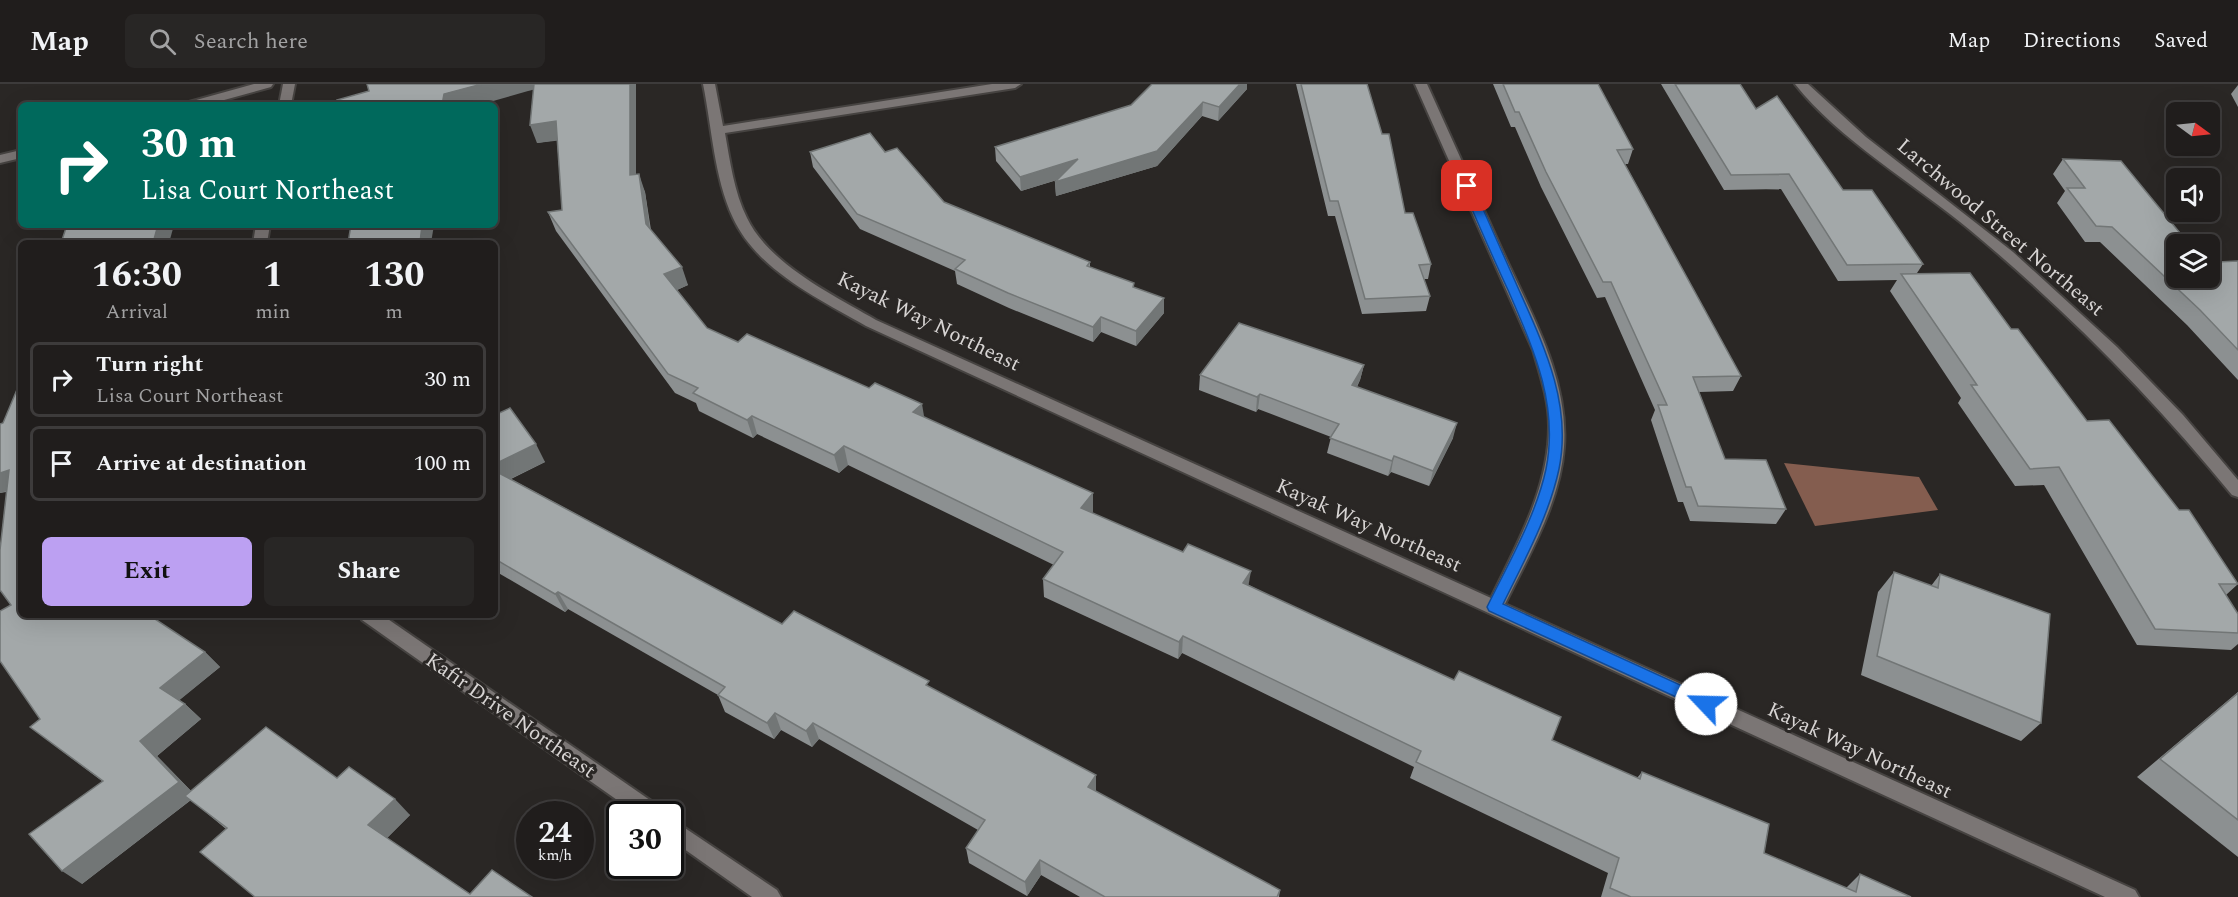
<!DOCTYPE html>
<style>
body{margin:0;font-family:Spectral,serif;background:#282625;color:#f1f3f6;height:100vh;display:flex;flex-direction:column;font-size:22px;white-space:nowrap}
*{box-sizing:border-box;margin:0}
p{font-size:20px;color:#a2a2a3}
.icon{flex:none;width:33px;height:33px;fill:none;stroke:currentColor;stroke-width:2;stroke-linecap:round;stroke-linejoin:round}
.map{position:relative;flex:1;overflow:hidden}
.side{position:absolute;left:18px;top:156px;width:480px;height:378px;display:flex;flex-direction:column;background:#201d1c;border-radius:9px;box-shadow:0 6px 24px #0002,0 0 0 2px #3d3b3b}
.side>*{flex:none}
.hud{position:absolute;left:18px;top:18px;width:480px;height:126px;border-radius:9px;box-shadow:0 6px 24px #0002,0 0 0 2px #3d3b3b;background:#00695c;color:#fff;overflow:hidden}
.needle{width:39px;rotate:105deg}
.tools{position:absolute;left:2166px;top:18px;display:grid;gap:12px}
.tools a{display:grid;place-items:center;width:54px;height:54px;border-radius:9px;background:#201d1c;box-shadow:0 6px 24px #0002,0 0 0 2px #3d3b3b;font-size:30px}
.speed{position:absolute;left:516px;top:717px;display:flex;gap:12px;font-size:30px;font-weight:700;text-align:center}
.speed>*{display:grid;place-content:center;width:78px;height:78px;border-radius:50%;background:#201d1c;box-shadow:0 6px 24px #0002,0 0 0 2px #3d3b3b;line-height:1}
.speed small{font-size:15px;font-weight:400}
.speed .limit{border:3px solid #111;border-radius:9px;background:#fff;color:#111}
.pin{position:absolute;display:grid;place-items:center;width:51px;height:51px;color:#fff;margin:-26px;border-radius:12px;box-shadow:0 3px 9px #0006}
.me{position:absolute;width:66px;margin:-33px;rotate:294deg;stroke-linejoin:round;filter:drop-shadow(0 0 4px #0008)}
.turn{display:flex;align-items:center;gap:21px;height:126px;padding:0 24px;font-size:27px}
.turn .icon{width:78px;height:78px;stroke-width:2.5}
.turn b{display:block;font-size:42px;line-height:51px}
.eta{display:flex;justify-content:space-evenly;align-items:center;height:102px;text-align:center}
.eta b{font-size:36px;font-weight:700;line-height:42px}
.action{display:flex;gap:12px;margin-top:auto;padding:12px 24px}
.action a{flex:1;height:69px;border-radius:9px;background:#bca0f2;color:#111;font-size:24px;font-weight:700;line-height:69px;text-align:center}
.action a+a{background:#282625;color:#f1f3f6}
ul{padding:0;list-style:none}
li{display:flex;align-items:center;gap:18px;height:75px;margin:0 12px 9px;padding:0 12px;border:3px solid #3d3b3b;border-radius:9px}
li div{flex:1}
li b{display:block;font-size:22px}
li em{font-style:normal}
header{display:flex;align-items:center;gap:36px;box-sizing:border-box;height:84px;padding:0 30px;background:#201d1c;border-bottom:2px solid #3d3b3b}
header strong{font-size:28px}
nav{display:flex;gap:33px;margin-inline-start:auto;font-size:21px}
.search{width:420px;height:54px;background:#282625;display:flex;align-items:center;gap:15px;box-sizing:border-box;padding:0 21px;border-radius:9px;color:#a2a2a3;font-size:22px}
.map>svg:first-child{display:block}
</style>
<header>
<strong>Map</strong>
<div class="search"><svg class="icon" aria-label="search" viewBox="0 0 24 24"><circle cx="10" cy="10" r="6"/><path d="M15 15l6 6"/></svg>Search here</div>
<nav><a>Map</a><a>Directions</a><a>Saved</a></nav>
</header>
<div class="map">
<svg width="2238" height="813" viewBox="0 0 2238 813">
<rect width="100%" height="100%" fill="#2a2725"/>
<path fill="#845d4f" d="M 1784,379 L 1919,393 L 1938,426 L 1815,442 Z"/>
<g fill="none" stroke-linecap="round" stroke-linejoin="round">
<g stroke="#464341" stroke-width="4">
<g id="minor">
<path d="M 254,0 L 273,0 L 271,3 L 206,21 L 187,21 L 189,18 Z"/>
<path d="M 283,0 L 295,0 L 291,21 L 279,21 Z"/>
<path d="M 703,0 L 715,0 L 723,42 L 992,0 L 1021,0 L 1015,4 L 725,49 C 730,77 734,108 747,134 C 769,180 833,211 876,236 L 1491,514 C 1517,460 1549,404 1549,342 C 1549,316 1540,290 1533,266 L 1415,0 L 1427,0 C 1452,55 1477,111 1502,166 C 1530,228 1569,293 1564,363 C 1560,419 1529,471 1505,520 L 2135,806 L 2139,813 L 2105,813 L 866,242 C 819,215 757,186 733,134 C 714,93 712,44 703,0 Z"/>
<path d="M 1795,0 L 1808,0 L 1866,53 L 2013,168 L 2117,263 L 2183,331 L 2238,396 L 2238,413 L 2232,411 C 2153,314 2066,226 1970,146 C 1916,101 1838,55 1795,0 Z"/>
<path d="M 21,66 L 21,74 L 0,79 L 0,71 Z"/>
<path d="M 256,141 L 270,141 L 267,159 L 253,159 Z"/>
<path d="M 359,531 L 382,531 L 660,723 L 663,730 L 637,730 L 362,536 Z"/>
<path d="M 670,734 L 777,806 L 781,813 L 752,813 L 670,755 Z"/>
</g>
</g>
<use href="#minor" fill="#7b7675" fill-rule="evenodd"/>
</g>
<g fill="#8c9091">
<path d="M 636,0 L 636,90 L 645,108 L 651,146 L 688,201 L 677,206 L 707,244 L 738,258 L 924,333 L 1093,427 L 1092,429 L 1249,501 L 1552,656 L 1637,694 L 1642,688 L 1764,769 L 1846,804 L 1860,790 L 1911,813 L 1601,813 L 1608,789 L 1410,694 L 1414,683 L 1182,569 L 1178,575 L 1044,513 L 1043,495 L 1054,481 L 848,381 L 839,389 L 757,350 L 753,354 L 699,327 L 696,319 L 675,309 L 556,147 L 548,128 L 562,126 L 557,56 L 537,59 L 533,6 L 337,16 Z"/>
<path d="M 1152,0 L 1247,0 L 1247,5 L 1218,37 L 1202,32 L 1157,82 L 1056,112 L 1055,98 L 1057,96 L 1021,107 L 996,77 L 995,63 L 1131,21 Z"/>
<path d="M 1296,0 L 1367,0 L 1405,129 L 1431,180 L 1428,195 L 1424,195 L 1430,212 L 1426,227 L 1362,230 L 1335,132 L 1328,132 Z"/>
<path d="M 1493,0 L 1598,0 L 1633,65 L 1628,80 L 1625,80 L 1741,292 L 1733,307 L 1699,308 L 1725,375 L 1786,425 L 1776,440 L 1690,437 L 1683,418 L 1678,418 L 1651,336 L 1655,326 L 1605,213 L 1597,214 L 1541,103 L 1515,43 L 1511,43 Z"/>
<path d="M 1661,0 L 1740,0 L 1756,25 L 1923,180 L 1917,189 L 2011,245 L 2087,337 L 2238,500 L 2226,511 L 2238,530 L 2238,560 L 2231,566 L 2137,561 L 2044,401 L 2015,402 L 1958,319 L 1961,314 L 1890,207 L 1897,196 L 1838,197 L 1781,105 L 1724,106 Z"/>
<path d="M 2238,1 L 2238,23 L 2231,10 Z"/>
<path d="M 810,68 L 885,68 L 944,118 L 1090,178 L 1090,183 L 1134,199 L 1134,203 L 1164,229 L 1136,262 L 1101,248 L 1093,258 L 1009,224 L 957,200 L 955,187 L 860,145 L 813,83 Z"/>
<path d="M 2063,75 L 2176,160 L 2217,178 L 2238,177 L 2238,296 L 2187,241 L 2100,158 L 2085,158 L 2057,119 L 2065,107 L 2053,90 Z"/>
<path d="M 1364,281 L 1360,296 L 1357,303 L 1453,354 L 1429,402 L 1391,388 L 1388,392 L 1327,369 L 1331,353 L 1258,325 L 1256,328 L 1199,306 L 1200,291 Z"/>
<path d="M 495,331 L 545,378 L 511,395 L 782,540 L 930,603 L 1096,707 L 1096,708 L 1280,806 L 1279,813 L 1080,813 L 1041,791 L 1027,812 L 969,779 L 966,764 L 978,746 L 819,655 L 812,663 L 781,646 L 774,655 L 725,628 L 718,611 L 568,525 L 565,528 L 495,487 Z"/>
<path d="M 3,339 L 21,531 L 205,568 L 220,583 L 179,616 L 185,620 L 201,635 L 157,672 L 191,707 L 337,694 L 410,731 L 387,754 L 470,810 L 532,813 L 255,813 L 226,745 L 191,716 L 82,800 L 102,697 L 30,643 L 40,635 L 11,521 L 6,408 L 0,409 L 0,340 Z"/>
<path d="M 1894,488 L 1931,502 L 1940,490 L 2041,639 L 2021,657 L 1861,591 L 1878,508 Z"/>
<path d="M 2238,608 L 2238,773 L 2137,693 Z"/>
</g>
<g fill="#727676">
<path d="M 482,0 L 541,0 L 542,3 L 479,21 L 442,21 L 444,10 Z"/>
<path d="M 630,0 L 636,0 L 636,109 L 630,91 Z"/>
<path d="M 1240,0 L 1247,0 L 1247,5 L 1218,37 L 1219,23 Z"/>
<path d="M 1203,18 L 1202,32 L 1157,82 L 1056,112 L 1055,98 Z"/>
<path d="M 556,37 L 563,56 L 537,59 L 530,41 Z"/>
<path d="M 1078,75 L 1079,89 L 1021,107 L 1020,93 Z"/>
<path d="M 639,90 L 645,108 L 652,159 L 646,140 Z"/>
<path d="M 158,141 L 174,141 L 169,159 L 153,159 Z"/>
<path d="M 422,141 L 434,141 L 431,159 L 420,159 Z"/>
<path d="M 682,183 L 688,201 L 670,209 L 664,190 Z"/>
<path d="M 1164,214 L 1164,229 L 1136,262 L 1136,247 Z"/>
<path d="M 1101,233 L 1101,248 L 1093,258 L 1093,243 Z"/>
<path d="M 1364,281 L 1360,296 L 1349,317 L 1352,301 Z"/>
<path d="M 1260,310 L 1258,325 L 1256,328 L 1257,313 Z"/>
<path d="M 922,320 L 925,338 L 913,328 Z"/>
<path d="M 752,332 L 757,350 L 753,354 L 747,336 Z"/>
<path d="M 1457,339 L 1453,354 L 1429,402 L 1433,387 Z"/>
<path d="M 536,360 L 545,378 L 498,401 L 495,395 L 495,380 Z"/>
<path d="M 844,362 L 848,381 L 839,389 L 834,371 Z"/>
<path d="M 1394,372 L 1391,388 L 1388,392 L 1392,377 Z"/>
<path d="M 9,386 L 21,403 L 0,409 L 0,389 Z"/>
<path d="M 1093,409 L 1093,427 L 1081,442 L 1081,424 Z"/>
<path d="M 1251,487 L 1248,504 L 1243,499 Z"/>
<path d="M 558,508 L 568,525 L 565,528 L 555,510 Z"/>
<path d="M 1183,552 L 1182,569 L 1178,575 L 1179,558 Z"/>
<path d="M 205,568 L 220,583 L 176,619 L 160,604 Z"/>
<path d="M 185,620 L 201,635 L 157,672 L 196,712 L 82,800 L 62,787 L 140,657 Z"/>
<path d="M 775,629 L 781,646 L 774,655 L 767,639 Z"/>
<path d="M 813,639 L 819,655 L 812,663 L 806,647 Z"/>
<path d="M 1096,691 L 1096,707 L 1088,719 L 1088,703 Z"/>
<path d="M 395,715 L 410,731 L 384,757 L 368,741 Z"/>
<path d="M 1040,776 L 1041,791 L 1027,812 L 1025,798 Z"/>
</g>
<g fill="#a3a8a9" stroke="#727676" stroke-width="1.5">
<path d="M 367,0 L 482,0 L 444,10 L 442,21 L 339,21 L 337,16 L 369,7 Z"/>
<path d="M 534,0 L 630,0 L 630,91 L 639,90 L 646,140 L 682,183 L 664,190 L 707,244 L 738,258 L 747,250 L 869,304 L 875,299 L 922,320 L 913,328 L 1093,409 L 1081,424 L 1183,468 L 1188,460 L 1251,487 L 1243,499 L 1454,596 L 1459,587 L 1561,633 L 1552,656 L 1640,695 L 1642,688 L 1769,740 L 1764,769 L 1856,808 L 1860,790 L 1911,813 L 1631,813 L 1610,804 L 1619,774 L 1416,678 L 1421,667 L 1183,552 L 1179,558 L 1043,495 L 1063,468 L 844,362 L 834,371 L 752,332 L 747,336 L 693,309 L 698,304 L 668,290 L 548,128 L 562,126 L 556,37 L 530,41 Z"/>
<path d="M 1152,0 L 1240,0 L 1219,23 L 1203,18 L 1157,67 L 1055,98 L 1078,75 L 1020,93 L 995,63 L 1131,21 Z"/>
<path d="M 1301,0 L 1367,0 L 1382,50 L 1389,50 L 1405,129 L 1413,129 L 1431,180 L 1419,181 L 1430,212 L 1365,215 L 1338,117 L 1330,117 Z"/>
<path d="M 1503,0 L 1598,0 L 1633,65 L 1617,66 L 1741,292 L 1693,293 L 1725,375 L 1766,376 L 1786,425 L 1698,422 L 1691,403 L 1686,403 L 1658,321 L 1667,321 L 1611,198 L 1603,198 L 1546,88 L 1519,28 L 1515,28 Z"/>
<path d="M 1675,0 L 1740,0 L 1756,25 L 1777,12 L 1843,106 L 1872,106 L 1923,180 L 1847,181 L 1789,90 L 1731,91 Z"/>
<path d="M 870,49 L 885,68 L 897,64 L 944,118 L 1090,178 L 1087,182 L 1134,199 L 1133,203 L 1164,214 L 1136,247 L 1101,233 L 1093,243 L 1008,209 L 955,185 L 965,176 L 857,130 L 810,68 Z"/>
<path d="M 2063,75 L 2121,77 L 2189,160 L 2176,160 L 2176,194 L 2210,194 L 2210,171 L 2217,178 L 2238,177 L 2238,266 L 2200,226 L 2112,143 L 2096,142 L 2067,104 L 2085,104 Z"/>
<path d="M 67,141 L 158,141 L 153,159 L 61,159 Z"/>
<path d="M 351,141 L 422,141 L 420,159 L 348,159 Z"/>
<path d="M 1970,189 L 2011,245 L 2018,245 L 2087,337 L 2109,336 L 2179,426 L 2189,426 L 2238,500 L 2219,500 L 2238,530 L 2238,549 L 2155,545 L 2059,383 L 2030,385 L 1971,301 L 1977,301 L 1901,190 Z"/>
<path d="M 1239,239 L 1364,281 L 1352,301 L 1457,339 L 1433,387 L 1394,372 L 1392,377 L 1330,354 L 1339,340 L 1260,310 L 1257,313 L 1200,291 Z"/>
<path d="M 21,296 L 21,531 L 149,531 L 205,568 L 160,604 L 185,620 L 140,657 L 179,698 L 62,787 L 29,750 L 103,697 L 30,643 L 40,635 L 0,577 L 0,527 L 11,521 L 0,506 L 0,466 L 9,386 L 0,389 L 0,340 L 3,339 Z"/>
<path d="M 510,324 L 536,360 L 495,380 L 495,331 Z"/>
<path d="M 495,387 L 782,540 L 794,527 L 929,597 L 926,601 L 1096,691 L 1088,703 L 1280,806 L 1277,813 L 1105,813 L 1040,776 L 1025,798 L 966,764 L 985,736 L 813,639 L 806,647 L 775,629 L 767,639 L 718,611 L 725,603 L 558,508 L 555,510 L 495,475 Z"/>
<path d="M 1894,488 L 1938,504 L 1940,490 L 2050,530 L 2041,639 L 1877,572 Z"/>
<path d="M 2238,609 L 2238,736 L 2160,675 Z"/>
<path d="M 266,643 L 337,694 L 349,683 L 395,715 L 368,741 L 470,810 L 492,786 L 532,813 L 255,813 L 200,768 L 227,744 L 185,712 Z"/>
</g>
<path fill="#1a73e8" stroke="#114b97" stroke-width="1.5" d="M 1467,99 L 1473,102 C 1488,137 1504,172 1519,206 C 1545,264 1572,321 1559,385 C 1549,432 1524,477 1503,520 L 1711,615 L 1714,620 L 1711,624 L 1706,626 L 1700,624 L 1489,527 L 1487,523 C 1508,480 1536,432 1546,385 C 1559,320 1533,264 1508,206 C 1492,172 1477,137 1462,102 Z"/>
<g text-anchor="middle" stroke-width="6" stroke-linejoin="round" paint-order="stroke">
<g font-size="21" fill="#d7d4d3" stroke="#2a2725">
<text transform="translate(2001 143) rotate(40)" y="7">Larchwood Street Northeast</text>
<text transform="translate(929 237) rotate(26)" y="7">Kayak Way Northeast</text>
<text transform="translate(1369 441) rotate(24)" y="7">Kayak Way Northeast</text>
<text transform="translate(511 631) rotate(35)" y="7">Kafir Drive Northeast</text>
<text transform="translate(1860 666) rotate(25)" y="7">Kayak Way Northeast</text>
</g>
</g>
</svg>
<div class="tools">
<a><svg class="needle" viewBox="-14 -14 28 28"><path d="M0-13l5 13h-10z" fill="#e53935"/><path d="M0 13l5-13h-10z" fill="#a2a2a3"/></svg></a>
<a><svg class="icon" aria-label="sound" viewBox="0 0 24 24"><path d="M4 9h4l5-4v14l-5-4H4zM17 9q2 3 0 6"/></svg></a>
<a><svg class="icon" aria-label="layers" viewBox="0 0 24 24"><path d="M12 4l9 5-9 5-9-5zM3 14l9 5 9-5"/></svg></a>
</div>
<div class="speed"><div>24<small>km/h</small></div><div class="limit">30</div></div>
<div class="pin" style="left:1467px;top:102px;background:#d93025"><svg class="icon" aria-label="arrive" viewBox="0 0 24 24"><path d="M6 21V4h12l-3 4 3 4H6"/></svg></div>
<svg class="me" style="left:1706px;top:620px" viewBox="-20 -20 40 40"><circle r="19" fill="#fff"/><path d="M0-13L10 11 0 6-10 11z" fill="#1a73e8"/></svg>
<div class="hud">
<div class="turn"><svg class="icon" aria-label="right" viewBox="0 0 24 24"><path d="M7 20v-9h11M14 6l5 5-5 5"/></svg><div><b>30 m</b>Lisa Court Northeast</div></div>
</div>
<section class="side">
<div class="eta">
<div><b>16:30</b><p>Arrival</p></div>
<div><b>1</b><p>min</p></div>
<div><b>130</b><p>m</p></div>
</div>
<ul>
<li><svg class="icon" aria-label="right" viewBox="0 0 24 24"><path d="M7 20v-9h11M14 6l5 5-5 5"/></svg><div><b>Turn right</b><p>Lisa Court Northeast</p></div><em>30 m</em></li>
<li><svg class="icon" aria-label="arrive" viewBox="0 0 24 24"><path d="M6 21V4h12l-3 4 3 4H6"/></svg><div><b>Arrive at destination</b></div><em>100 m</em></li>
</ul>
<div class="action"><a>Exit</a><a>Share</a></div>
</section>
</div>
